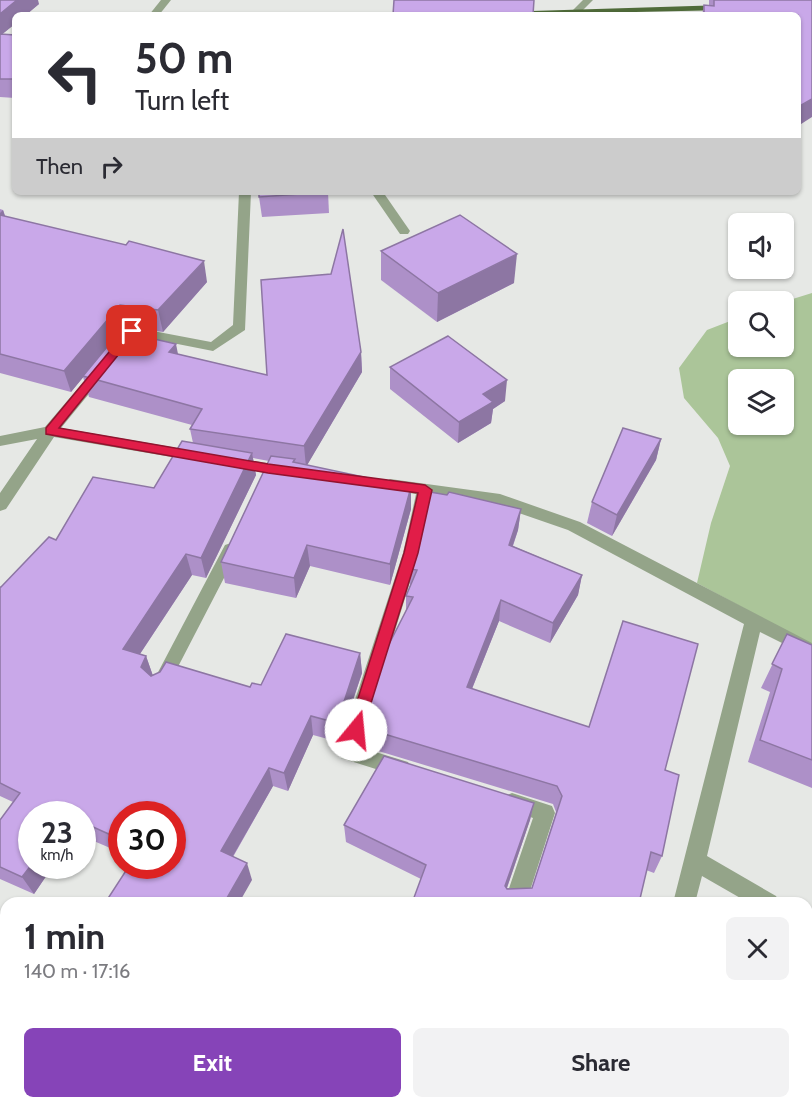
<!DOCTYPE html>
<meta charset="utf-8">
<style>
body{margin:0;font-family:Cabin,sans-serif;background:#f2f2f3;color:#2b2b33;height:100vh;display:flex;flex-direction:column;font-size:22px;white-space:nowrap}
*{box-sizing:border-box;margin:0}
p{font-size:20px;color:#7c7c81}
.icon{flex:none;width:33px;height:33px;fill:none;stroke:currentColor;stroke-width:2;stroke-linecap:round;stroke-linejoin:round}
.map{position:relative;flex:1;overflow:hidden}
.side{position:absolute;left:0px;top:897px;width:813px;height:212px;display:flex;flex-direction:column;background:#fff;border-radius:18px 18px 0 0;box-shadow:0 2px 4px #0004}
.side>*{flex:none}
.banner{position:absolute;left:12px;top:12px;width:789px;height:183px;border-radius:9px;box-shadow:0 2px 4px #0004;background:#fff;color:#2b2b33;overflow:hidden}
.tools{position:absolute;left:728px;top:213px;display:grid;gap:12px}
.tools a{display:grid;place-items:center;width:66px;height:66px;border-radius:9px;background:#fff;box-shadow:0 2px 4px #0004;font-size:30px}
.speed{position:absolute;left:18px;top:801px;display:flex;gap:12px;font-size:30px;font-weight:700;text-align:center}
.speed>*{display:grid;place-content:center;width:78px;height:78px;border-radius:50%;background:#fff;box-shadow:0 2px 4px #0004;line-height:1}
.speed small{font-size:15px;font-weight:400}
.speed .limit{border:9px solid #d22;background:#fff;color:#111}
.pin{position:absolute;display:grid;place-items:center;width:51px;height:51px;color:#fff;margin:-26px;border-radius:12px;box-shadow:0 3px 9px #0006}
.me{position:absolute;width:66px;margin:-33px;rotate:17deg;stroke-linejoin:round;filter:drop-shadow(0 0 4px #0008)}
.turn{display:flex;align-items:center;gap:21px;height:126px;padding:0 24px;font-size:27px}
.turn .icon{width:78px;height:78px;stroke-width:2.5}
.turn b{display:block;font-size:42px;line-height:51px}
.then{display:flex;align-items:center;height:57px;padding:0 24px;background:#0003;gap:12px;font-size:22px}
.round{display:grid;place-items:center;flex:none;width:63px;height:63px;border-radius:9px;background:#f2f2f3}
.head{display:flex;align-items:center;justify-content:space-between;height:102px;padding:0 24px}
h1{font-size:36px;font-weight:700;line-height:45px}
.action{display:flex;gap:12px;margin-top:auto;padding:12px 24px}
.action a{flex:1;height:69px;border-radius:9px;background:#8644b8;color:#fff;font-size:24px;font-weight:700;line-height:69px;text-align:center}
.action a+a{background:#f2f2f3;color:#2b2b33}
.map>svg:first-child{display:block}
</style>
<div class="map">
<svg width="812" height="1108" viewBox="0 0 812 1108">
<rect width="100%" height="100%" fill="#e6e8e5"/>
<path fill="#abc599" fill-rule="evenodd" d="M 812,293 L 812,645 L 697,583 L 711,523 L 730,466 L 718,438 L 684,398 L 679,368 L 707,330 L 738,318 L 738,346 L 783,346 L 783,302 ZM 738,380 L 783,380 L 783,424 L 738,424 Z"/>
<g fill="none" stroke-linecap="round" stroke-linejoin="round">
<g fill="#94a489" fill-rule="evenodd">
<path d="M 161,0 L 171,0 L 159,15 L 149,15 Z"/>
<path d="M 583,0 L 593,0 L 579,14 L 573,14 L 573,10 Z"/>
<path d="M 239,192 L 251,192 L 245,330 L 213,351 L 127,334 L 127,328 L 132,327 L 211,342 L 233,325 Z"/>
<path d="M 371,192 L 383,192 L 410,231 L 408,234 L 400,234 Z"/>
<path d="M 101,365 L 108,370 L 106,373 L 61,428 L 195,451 L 203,456 L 200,460 L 195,461 L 54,437 L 6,509 L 0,511 L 0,493 L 37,439 L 0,446 L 0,436 L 45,427 L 96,367 Z"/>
<path d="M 233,458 L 287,466 L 295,471 L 287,476 L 228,467 L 225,463 Z"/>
<path d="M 390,479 L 500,494 L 580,522 L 812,643 L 812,658 L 760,632 L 707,856 L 776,896 L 780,903 L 749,903 L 702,876 L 695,903 L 673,903 L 744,624 L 568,530 L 499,506 L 431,496 L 419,553 L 359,747 L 408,762 L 411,768 L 408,774 L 401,777 L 341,758 L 338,752 L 403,553 L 416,494 L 384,489 L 382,485 Z"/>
<path d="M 231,543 L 237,545 L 239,549 L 167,688 L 161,691 L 155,688 L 152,683 L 155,678 L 225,545 Z"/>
<path d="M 512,793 L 552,806 L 555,813 L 526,903 L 504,903 L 533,818 L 505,808 L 502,802 L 505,796 Z"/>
<path d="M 807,914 L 812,916 L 812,939 L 807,937 Z"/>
<path d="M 0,1095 L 6,1098 L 6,1102 L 12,1102 L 14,1108 L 0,1108 Z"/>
<path d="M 624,1102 L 648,1102 L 647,1108 L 623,1108 Z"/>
</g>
<path fill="#4f6b39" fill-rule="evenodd" d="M 725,5 L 730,8 L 728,10 L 496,15 L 501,12 Z"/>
</g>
<g fill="#ad90c8">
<path d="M 0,0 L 39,4 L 2,34 L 15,35 L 15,98 L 0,97 Z"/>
<path d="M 709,0 L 812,0 L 798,15 L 702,15 L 704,5 L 712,6 L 709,5 Z"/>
<path d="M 328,192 L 329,213 L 262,217 L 259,197 Z"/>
<path d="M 0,209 L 3,210 L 5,216 L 207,282 L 163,332 L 151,330 L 153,338 L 178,354 L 267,375 L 361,352 L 362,372 L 307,465 L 411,509 L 390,585 L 310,566 L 296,598 L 225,583 L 221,562 L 269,461 L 253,458 L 256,475 L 206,578 L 192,575 L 140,654 L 146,656 L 153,676 L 250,687 L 261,685 L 360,653 L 362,673 L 339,742 L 313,735 L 288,791 L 273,786 L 233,857 L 252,880 L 172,866 L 122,814 L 122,853 L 82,836 L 82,814 L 32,814 L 32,866 L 53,866 L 34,894 L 0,879 L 0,820 L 13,802 L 0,796 L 0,587 L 1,587 L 56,540 L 154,488 L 193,443 L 190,429 L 192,425 L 89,397 L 83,377 L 71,392 L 0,373 Z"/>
<path d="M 381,251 L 514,283 L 437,322 L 381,280 Z"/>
<path d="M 390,367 L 505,401 L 493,409 L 491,423 L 458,443 L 390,389 Z"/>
<path d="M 661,439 L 656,460 L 612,536 L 587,523 L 592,502 Z"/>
<path d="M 521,509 L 518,530 L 513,546 L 582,575 L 578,595 L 550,643 L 499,621 L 472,689 L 665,770 L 662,856 L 654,873 L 646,870 L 639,903 L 412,903 L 421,879 L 346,842 L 344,825 L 534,803 L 530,820 L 507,888 L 532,888 L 556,812 L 553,804 L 362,746 L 361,727 L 406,610 L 406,596 L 410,586 L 410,569 Z"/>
<path d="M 787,634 L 812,645 L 812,788 L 748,762 L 770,692 L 761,688 Z"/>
<path d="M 812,999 L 812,1108 L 755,1108 L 738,1102 L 807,1102 L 807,1013 Z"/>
<path d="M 400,1102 L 585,1102 L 584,1108 L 415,1108 Z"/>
</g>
<g fill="#8d76a3">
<path d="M 17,0 L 38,0 L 39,4 L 26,15 L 15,15 L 15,24 L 0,36 L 0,14 Z"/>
<path d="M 812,99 L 812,117 L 798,126 L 798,107 Z"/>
<path d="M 3,210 L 10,231 L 0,220 L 0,213 Z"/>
<path d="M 517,254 L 514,283 L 437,322 L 438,293 Z"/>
<path d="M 204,261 L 207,282 L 163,332 L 158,310 Z"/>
<path d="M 120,305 L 125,327 L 71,392 L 64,371 Z"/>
<path d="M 149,322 L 154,342 L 137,335 Z"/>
<path d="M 176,344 L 180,364 L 169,352 Z"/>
<path d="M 361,352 L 362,372 L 306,467 L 304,446 Z"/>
<path d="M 507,380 L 505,401 L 493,409 L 491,423 L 458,443 L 459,422 L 483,394 Z"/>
<path d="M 661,439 L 656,460 L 612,536 L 617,515 Z"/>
<path d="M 252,453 L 256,475 L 206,578 L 201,558 Z"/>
<path d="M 411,487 L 411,509 L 390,585 L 390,564 Z"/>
<path d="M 521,509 L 518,530 L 506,565 L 509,545 Z"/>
<path d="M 307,545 L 310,566 L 296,598 L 294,578 Z"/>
<path d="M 186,554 L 192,575 L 130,669 L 123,649 Z"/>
<path d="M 582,575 L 578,595 L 550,643 L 553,623 Z"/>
<path d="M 501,600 L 499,621 L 465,706 L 467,687 Z"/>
<path d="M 360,653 L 362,673 L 339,742 L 337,723 Z"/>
<path d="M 146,656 L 153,676 L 148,687 L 141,667 Z"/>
<path d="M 311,716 L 313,735 L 288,791 L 284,773 Z"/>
<path d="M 269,768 L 273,786 L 226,868 L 221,851 Z"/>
<path d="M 534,803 L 530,820 L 502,902 L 505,886 Z"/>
<path d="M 247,863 L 252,880 L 239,903 L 224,903 Z"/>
<path d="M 32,864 L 32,866 L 53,866 L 34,894 L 22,877 Z"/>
<path d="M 322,1102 L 329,1102 L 327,1108 L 320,1108 Z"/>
</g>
<g fill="#c9a8e9" stroke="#8d76a3" stroke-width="1.5">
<path d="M 0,0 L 17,0 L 0,14 Z"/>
<path d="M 394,0 L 534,0 L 533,15 L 393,15 Z"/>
<path d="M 714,0 L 812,0 L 812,99 L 798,107 L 798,15 L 704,15 L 704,5 L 714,6 Z"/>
<path d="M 0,34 L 15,35 L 15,79 L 0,79 Z"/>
<path d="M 259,192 L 328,192 L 259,197 Z"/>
<path d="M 0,215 L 126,245 L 129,241 L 204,261 L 158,310 L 120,305 L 64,371 L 0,354 Z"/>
<path d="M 460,215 L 517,254 L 438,293 L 381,251 Z"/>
<path d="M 343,229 L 361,352 L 304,446 L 190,429 L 202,409 L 83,376 L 131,318 L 149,322 L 137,335 L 176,344 L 169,352 L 267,375 L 261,280 L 331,274 Z"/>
<path d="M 448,336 L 507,380 L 483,394 L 493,402 L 459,422 L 390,367 Z"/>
<path d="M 623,428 L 661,439 L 617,515 L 592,502 Z"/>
<path d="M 182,441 L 252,453 L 201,558 L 186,554 L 123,649 L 146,656 L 141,667 L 151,676 L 160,672 L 166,662 L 250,687 L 252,683 L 261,685 L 286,634 L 360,653 L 337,723 L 311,716 L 284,773 L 269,768 L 221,851 L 247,863 L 224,903 L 105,903 L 129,866 L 172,866 L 172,814 L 122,814 L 122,840 L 82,822 L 82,814 L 32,814 L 32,864 L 22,877 L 0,867 L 0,820 L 20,793 L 0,783 L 0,587 L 1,587 L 49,537 L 56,540 L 93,477 L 154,488 Z"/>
<path d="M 271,456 L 295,459 L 293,462 L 411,487 L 390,564 L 307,545 L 294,578 L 221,562 Z"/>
<path d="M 430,492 L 447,495 L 449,492 L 521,509 L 509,545 L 582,575 L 553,623 L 501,600 L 467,687 L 589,727 L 623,621 L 698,644 L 665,770 L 679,775 L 662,856 L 651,852 L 639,903 L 512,903 L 504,900 L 503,903 L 412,903 L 426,865 L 344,825 L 384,756 L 534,803 L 505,886 L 507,889 L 532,888 L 562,796 L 557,786 L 361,727 L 382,658 L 413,597 L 406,596 L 417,570 L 410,569 Z"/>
<path d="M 787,634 L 812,645 L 812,760 L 760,740 L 782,669 L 772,664 Z"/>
<path d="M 807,1013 L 812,1015 L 812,1108 L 784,1108 L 786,1103 L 785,1102 L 807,1102 Z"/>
<path d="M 209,1102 L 322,1102 L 320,1108 L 207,1108 Z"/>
<path d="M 430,1102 L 585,1102 L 584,1108 L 444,1108 Z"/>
</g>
<path fill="#e11d48" stroke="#92132f" stroke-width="1.5" d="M 132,327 L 138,331 L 136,333 L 59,428 L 268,464 L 425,485 L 432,490 L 418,553 L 361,735 L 350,735 L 348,730 L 404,553 L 418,493 L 268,473 L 46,434 L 46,428 L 129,328 Z"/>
</svg>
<div class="tools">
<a><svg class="icon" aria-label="sound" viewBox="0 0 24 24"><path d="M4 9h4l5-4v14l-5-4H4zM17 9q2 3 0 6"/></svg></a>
<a><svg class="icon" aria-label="search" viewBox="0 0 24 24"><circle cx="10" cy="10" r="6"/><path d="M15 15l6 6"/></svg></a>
<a><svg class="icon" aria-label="layers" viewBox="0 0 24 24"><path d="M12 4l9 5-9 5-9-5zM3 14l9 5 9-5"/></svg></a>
</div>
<div class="speed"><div>23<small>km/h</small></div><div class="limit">30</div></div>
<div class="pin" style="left:132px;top:331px;background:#d93025"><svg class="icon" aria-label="arrive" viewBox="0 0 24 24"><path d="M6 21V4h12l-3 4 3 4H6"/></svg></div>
<svg class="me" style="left:356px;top:730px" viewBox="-20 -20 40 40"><circle r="19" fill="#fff"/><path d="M0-13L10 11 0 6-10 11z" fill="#e11d48"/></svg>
<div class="banner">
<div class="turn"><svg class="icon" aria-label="left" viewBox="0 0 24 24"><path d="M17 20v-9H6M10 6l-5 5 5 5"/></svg><div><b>50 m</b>Turn left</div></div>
<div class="then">Then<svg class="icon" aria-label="right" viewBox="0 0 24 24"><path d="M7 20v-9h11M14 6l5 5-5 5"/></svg></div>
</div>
<section class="side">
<div class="head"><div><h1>1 min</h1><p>140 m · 17:16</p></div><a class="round"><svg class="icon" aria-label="close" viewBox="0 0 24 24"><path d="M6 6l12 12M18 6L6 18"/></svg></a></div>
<div class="action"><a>Exit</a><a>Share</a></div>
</section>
</div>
